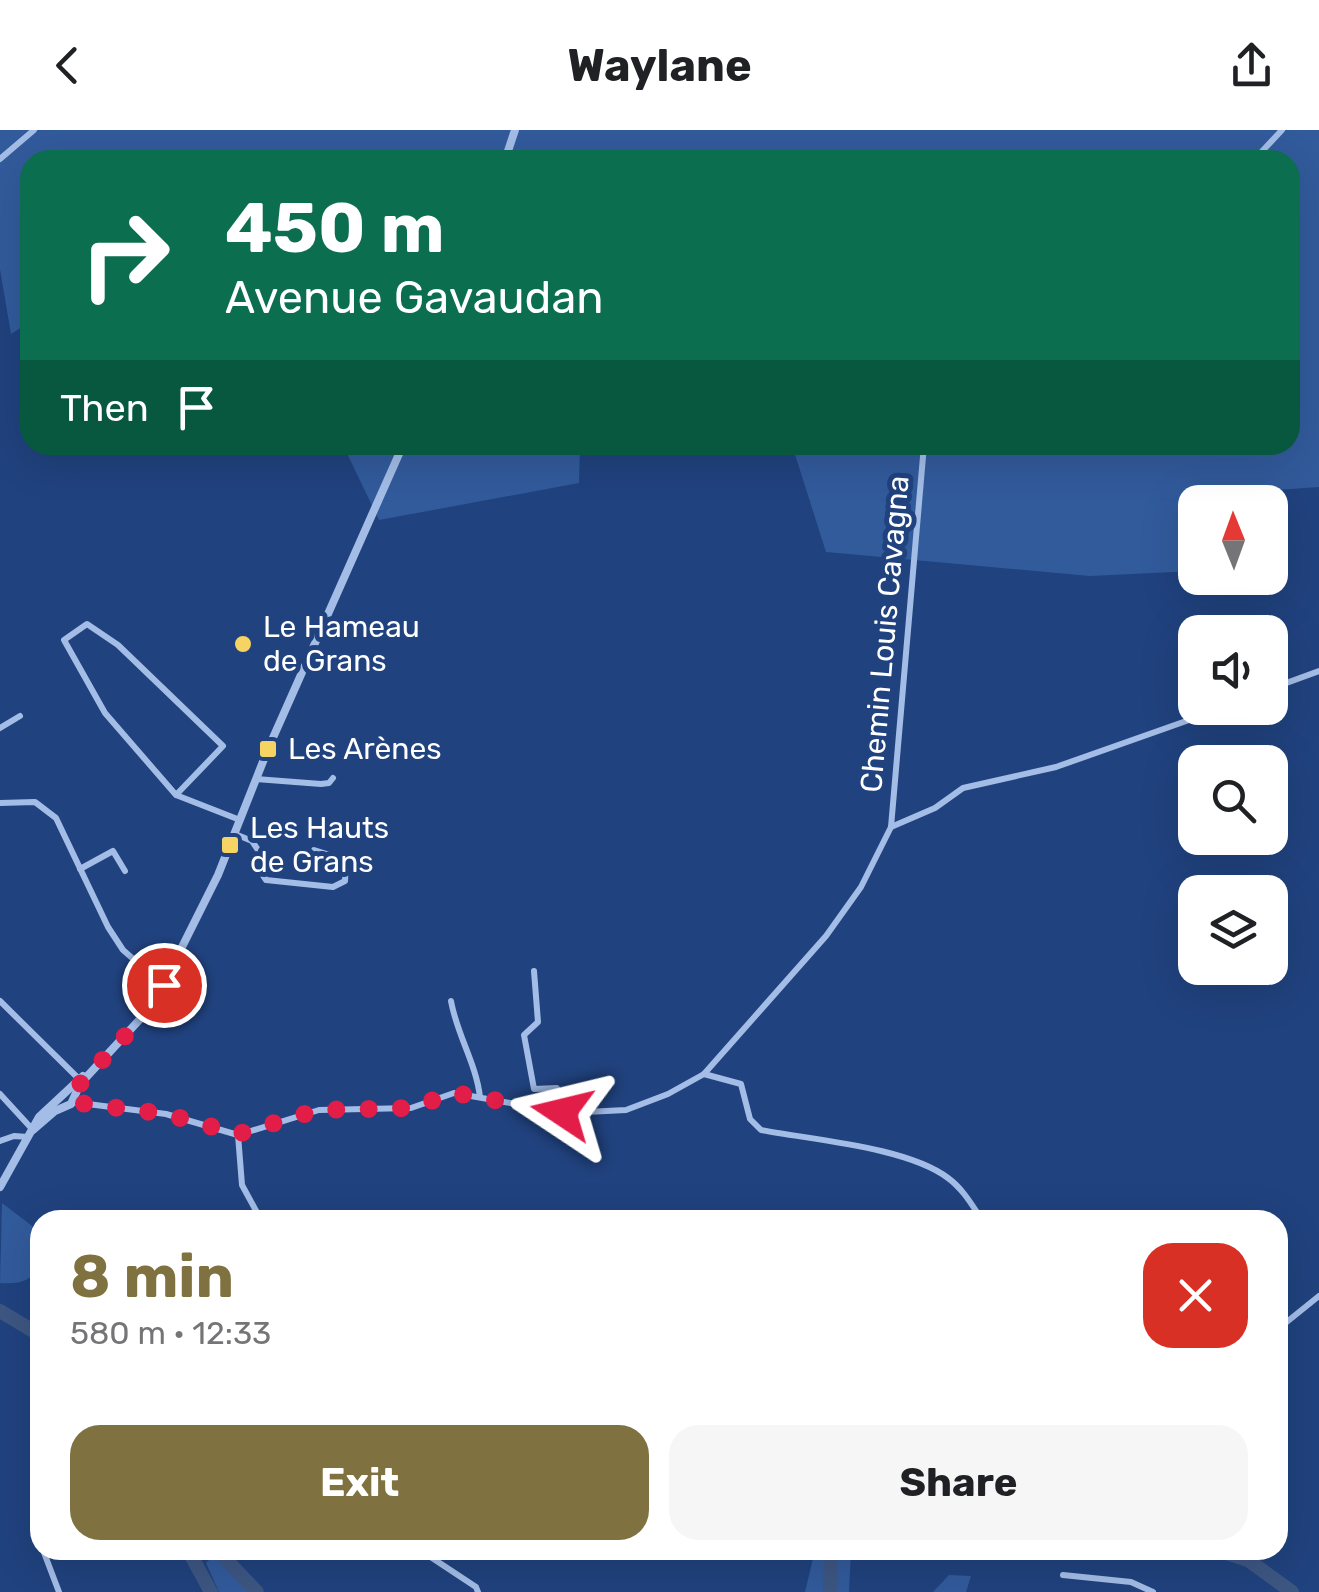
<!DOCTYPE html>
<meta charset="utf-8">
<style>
body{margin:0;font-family:Rubik,sans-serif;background:#f6f6f6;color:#202124;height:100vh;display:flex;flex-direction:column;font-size:38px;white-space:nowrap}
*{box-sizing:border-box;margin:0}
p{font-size:32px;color:#757577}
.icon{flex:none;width:55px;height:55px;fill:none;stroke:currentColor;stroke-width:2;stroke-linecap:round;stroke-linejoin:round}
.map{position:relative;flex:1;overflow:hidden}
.details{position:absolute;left:30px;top:1080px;width:1258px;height:350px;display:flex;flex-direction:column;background:#fff;border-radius:30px;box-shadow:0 10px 40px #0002}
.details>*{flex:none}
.top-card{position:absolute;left:20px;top:20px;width:1280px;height:305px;border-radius:30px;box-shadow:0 10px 40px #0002;background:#0b6e4f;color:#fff;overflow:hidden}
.needle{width:65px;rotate:359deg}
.tools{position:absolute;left:1178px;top:355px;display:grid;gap:20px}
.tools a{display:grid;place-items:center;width:110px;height:110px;border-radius:20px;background:#fff;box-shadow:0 10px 40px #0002;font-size:50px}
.pin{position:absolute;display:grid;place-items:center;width:85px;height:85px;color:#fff;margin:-42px;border:5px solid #fff;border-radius:50%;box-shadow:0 2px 10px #0007}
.me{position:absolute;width:110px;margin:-55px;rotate:280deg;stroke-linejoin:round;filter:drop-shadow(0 0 8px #0008)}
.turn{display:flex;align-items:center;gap:35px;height:210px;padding:0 40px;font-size:45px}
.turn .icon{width:130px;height:130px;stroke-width:2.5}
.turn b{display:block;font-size:70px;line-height:85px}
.then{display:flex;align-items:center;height:95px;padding:0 40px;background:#0003;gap:20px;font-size:38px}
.round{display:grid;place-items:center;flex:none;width:105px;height:105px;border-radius:30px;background:#f6f6f6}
.overview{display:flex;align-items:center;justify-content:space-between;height:170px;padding:0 40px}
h1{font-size:60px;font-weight:700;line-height:75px;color:#807240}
.button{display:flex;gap:20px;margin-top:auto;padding:20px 40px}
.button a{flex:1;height:115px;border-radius:30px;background:#807240;color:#fff;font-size:40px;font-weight:700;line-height:115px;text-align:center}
.button a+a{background:#f6f6f6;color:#202124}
header{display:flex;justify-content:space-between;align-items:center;height:130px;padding:0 40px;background:#fff;font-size:45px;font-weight:700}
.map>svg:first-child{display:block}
</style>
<header><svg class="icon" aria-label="back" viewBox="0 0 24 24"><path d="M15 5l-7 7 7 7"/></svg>Waylane<svg class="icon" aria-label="share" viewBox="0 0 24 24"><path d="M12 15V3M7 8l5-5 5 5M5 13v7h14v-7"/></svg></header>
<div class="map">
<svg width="1319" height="1462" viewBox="0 0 1319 1462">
<rect width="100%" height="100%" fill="#20427e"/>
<g fill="#325b9c">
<path d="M 0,0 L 1319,0 L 1319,357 L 1247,362 L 1250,372 L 1195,372 L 1195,441 L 1090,446 L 826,422 L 792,315 L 1290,315 L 1290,30 L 30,30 L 30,192 L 11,204 L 0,139 Z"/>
<path d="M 343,315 L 580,315 L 579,353 L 379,390 Z"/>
<path d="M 2,1073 L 40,1102 C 40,1135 41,1156 0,1153 Z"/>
<path d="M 815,1420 L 851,1420 L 849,1462 L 805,1462 Z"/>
<path d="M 214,1425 L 249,1462 L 219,1462 L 206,1433 Z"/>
<path d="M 949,1445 L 971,1446 L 966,1462 L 933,1462 Z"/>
</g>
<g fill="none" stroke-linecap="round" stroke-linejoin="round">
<g stroke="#3d5783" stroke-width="14">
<path d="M 0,1181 L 40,1205"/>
<path d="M 188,1420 L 211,1462"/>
<path d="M 217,1420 L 257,1462"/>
<path d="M 1217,1420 L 1248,1430 L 1292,1462"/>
<path d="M 830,1462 L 831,1420"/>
</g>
<g stroke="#a3bde7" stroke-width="6">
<path d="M 507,24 L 556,30"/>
<path d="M 0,29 L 34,0"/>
<path d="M 1254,30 L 1282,0"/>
<path d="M 1270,559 L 1319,541"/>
<path d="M 0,598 L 20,586"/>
<path d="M 256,649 L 321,654 L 329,653 L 333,648"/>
<path d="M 176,665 L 223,616 L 118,515 L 87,494 L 64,510 L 105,583 L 176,665 L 240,690"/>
<path d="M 0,673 L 35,672 L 56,688 L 108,797 L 123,820 L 163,855"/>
<path d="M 891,697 L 935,678 L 963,658 L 1056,637 L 1223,578"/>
<path d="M 235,704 L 252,711 L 264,729 L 260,741 L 266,750 L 333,757 L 345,751 L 346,730 L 314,720"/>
<path d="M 80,739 L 113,721 L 125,741"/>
<path d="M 534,841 L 538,892 L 524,905 L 534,959 L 557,958 L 561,982"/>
<path d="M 0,871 L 79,949"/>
<path d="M 451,871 C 457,905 476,933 480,967"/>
<path d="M 704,944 L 741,954 L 750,989 L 761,1000 C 813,1010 907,1017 948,1048 C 963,1059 972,1075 982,1090"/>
<path d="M 0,964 L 33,1000"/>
<path d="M 72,972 L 166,984 L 238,1005 L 319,980 L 411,978 L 454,963 L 566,983 L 626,980 L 668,964 L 704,944 L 826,806 L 861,757 L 891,697 L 924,315"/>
<path d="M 238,1005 L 242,1055 L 261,1090"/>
<path d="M 0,1011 L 14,1006 L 28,1007"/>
<path d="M 1278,1199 L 1319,1166"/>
<path d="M 43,1420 L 59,1462"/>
<path d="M 420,1420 L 476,1457 L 478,1462"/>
<path d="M 1063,1445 L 1131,1452 L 1153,1462"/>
</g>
<g stroke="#a3bde7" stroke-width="8">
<path d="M 505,30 L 515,0"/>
<path d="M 33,1000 L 55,981 L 71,974 L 80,954 L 142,887 L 163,855 L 218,745 L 268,619 L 403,315"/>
<path d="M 0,1057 L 39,987 L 83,946"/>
</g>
</g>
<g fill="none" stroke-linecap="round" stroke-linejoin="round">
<path stroke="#e11d48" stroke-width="18" stroke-dasharray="0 32.4" d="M 164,855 L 142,888 L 80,954 L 72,972 L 166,984 L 238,1004 L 318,980 L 411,978 L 454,963 L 562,982"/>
</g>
<g fill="#f5d463" stroke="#20427e" stroke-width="4">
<circle cx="243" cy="514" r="10"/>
<rect x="258" y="609" width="20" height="20" rx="5"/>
<rect x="220" y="705" width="20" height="20" rx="5"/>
</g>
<g text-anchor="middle" stroke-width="10" stroke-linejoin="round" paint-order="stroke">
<g font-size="30" fill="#fff" stroke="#20427e" text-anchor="start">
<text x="263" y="507">Le Hameau<tspan x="263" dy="34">de Grans</tspan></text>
<text x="288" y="629">Les Arènes</text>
<text x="250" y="708">Les Hauts<tspan x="250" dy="34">de Grans</tspan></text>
</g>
<g font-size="30" fill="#fff" stroke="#20427e">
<text transform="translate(885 504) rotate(-85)" y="10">Chemin Louis Cavagna</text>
</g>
</g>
</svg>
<div class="tools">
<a><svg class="needle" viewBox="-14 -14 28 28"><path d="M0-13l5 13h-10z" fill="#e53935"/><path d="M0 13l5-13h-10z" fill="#757577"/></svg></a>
<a><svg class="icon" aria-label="sound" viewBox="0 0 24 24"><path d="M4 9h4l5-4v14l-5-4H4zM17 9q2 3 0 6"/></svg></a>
<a><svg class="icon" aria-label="search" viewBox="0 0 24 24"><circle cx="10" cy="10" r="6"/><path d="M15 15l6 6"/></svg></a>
<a><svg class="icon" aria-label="layers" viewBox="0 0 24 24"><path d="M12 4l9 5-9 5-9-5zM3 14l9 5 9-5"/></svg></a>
</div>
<div class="pin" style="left:164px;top:855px;background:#d93025"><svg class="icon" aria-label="arrive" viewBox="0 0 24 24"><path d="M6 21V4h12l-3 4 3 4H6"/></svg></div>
<svg class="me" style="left:562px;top:982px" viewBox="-20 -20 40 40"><path d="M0-17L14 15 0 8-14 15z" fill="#e11d48" stroke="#fff" stroke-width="4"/></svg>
<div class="top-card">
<div class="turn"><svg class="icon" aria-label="right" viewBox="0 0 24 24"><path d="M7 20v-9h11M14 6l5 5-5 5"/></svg><div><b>450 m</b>Avenue Gavaudan</div></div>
<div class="then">Then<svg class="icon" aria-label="arrive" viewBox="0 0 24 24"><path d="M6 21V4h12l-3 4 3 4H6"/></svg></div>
</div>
<section class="details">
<div class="overview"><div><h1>8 min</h1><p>580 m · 12:33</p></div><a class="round" style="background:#d93025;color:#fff"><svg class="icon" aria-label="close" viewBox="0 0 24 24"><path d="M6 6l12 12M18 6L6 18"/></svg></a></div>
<div class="button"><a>Exit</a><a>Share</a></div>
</section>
</div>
